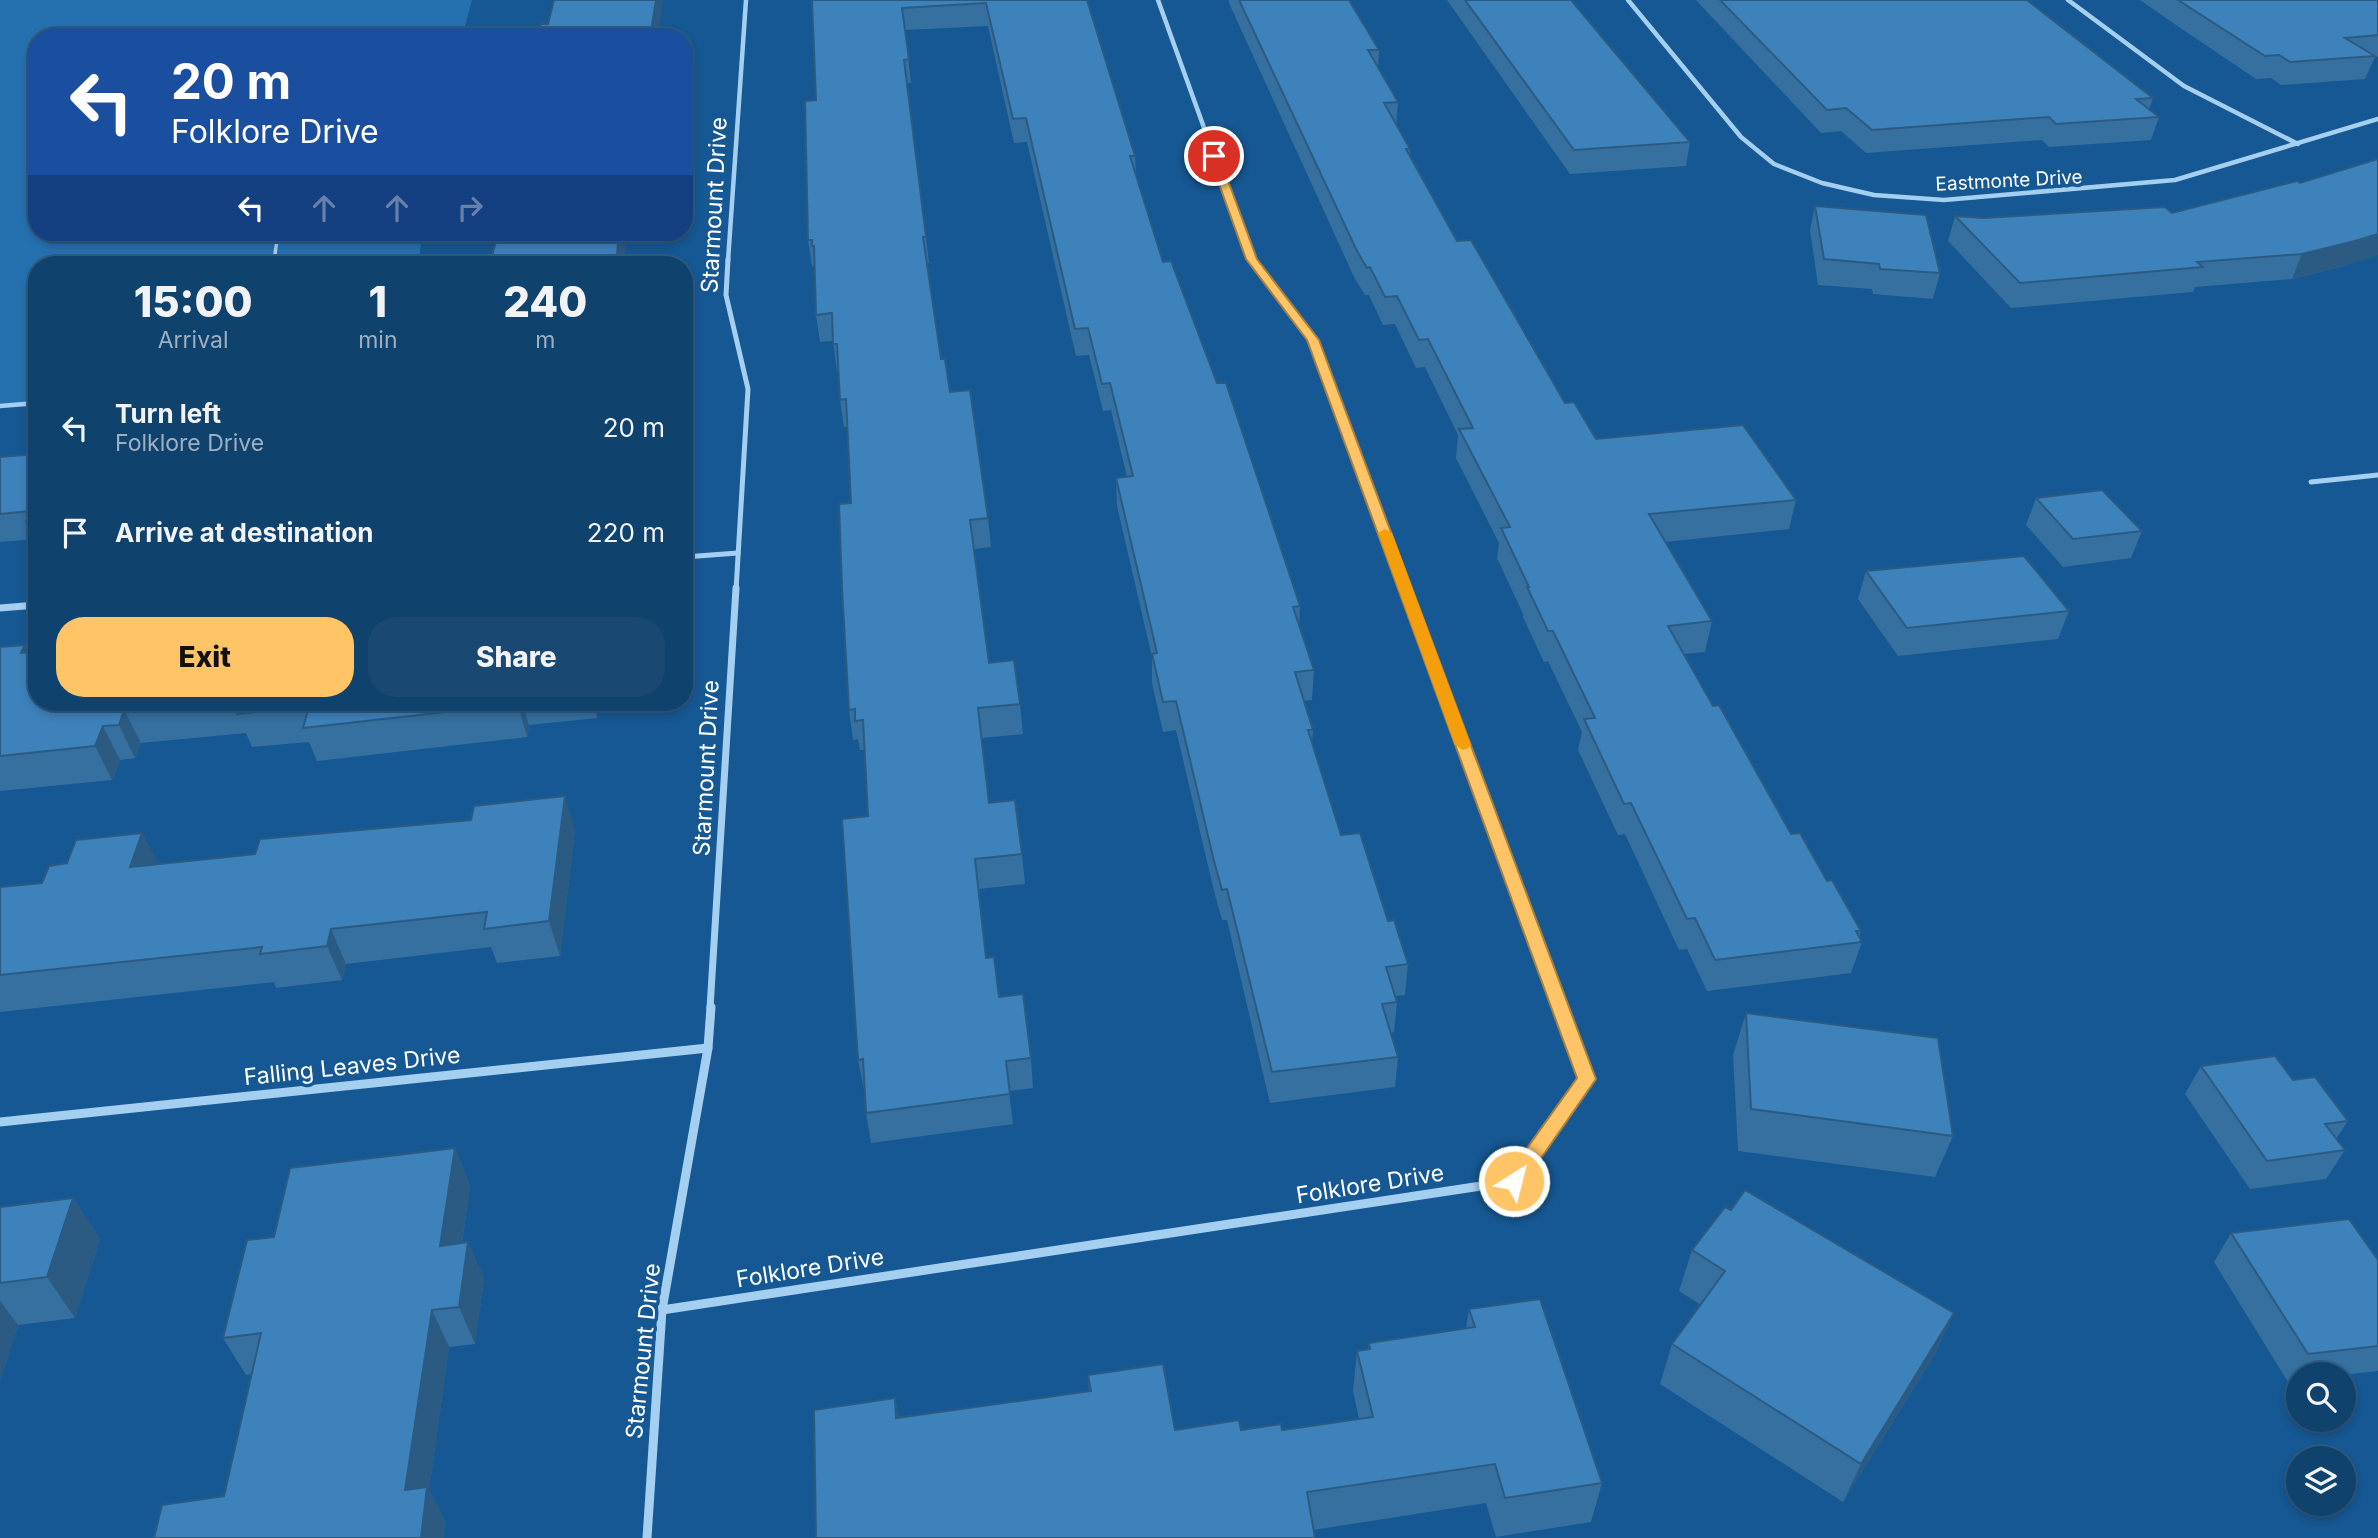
<!DOCTYPE html>
<style>
body{margin:0;font-family:Inter,sans-serif;background:#194973;color:#f1f3f6;height:100vh;display:flex;flex-direction:column;font-size:26px;white-space:nowrap}
*{box-sizing:border-box;margin:0}
p{font-size:23px;color:#9cb0c2}
.icon{flex:none;width:38px;height:38px;fill:none;stroke:currentColor;stroke-width:2;stroke-linecap:round;stroke-linejoin:round}
.map{position:relative;flex:1;overflow:hidden}
.panel{position:absolute;left:28px;top:256px;width:665px;height:455px;display:flex;flex-direction:column;background:#10426e;border-radius:28px;box-shadow:0 4px 10px #0003,0 0 0 2px #305b81}
.panel>*{flex:none}
.banner{position:absolute;left:28px;top:28px;width:665px;height:214px;border-radius:28px;box-shadow:0 4px 10px #0003,0 0 0 2px #305b81;background:#1a4fa0;color:#fff;overflow:hidden}
.controls{position:absolute;left:2286px;top:1362px;display:grid;gap:14px}
.controls a{display:grid;place-items:center;width:70px;height:70px;border-radius:50%;background:#10426e;box-shadow:0 4px 10px #0003,0 0 0 2px #305b81;font-size:35px}
.pin{position:absolute;display:grid;place-items:center;width:60px;height:60px;color:#fff;margin:-30px;border:4px solid #fff;border-radius:50%;box-shadow:0 2px 7px #0007}
.me{position:absolute;width:77px;margin:-38px;rotate:36deg;stroke-linejoin:round;filter:drop-shadow(0 0 5px #0008)}
.turn{display:flex;align-items:center;gap:24px;height:147px;padding:0 28px;font-size:32px}
.turn .icon{width:91px;height:91px;stroke-width:2.5}
.turn b{display:block;font-size:49px;line-height:60px}
.lanes{display:flex;align-items:center;height:66px;padding:0 28px;background:#0003;justify-content:center;gap:35px;direction:ltr}
.lanes .off{opacity:.35}
.eta{display:flex;justify-content:space-evenly;align-items:center;height:119px;text-align:center}
.eta b{font-size:42px;font-weight:800;line-height:49px}
.action{display:flex;gap:14px;margin-top:auto;padding:14px 28px}
.action a{flex:1;height:80px;border-radius:28px;background:#ffc465;color:#111;font-size:28px;font-weight:800;line-height:80px;text-align:center}
.action a+a{background:#194973;color:#f1f3f6}
ul{padding:0;list-style:none}
li{display:flex;align-items:center;gap:21px;height:105px;padding:0 28px}
li div{flex:1}
li b{display:block;font-size:26px}
li em{font-style:normal}
.map>svg:first-child{display:block}
</style>
<div class="map">
<svg width="2378" height="1538" viewBox="0 0 2378 1538">
<rect width="100%" height="100%" fill="#165893"/>
<path fill="#2571b0" d="M 0,0 L 472,0 L 462,37 L 37,37 L 37,233 L 422,233 L 419,264 L 37,264 L 37,408 L 0,405 Z"/>
<g fill="none" stroke-linecap="round" stroke-linejoin="round">
<path stroke="#a5cff1" stroke-width="3.5" d="M 274,261 L 278,233"/>
<g stroke="#a5cff1" stroke-width="4.5">
<path d="M 274,264 L 275,259"/>
<path d="M 0,406 L 37,403"/>
</g>
<g stroke="#a5cff1" stroke-width="4.5">
<path d="M 1158,0 L 1252,261"/>
<path d="M 1628,0 L 1741,137 L 1774,164 L 1822,183 L 1874,195 L 1944,200 L 2175,180 L 2378,119"/>
<path d="M 2068,0 L 2184,86 L 2298,144"/>
<path d="M 728,261 L 746,0"/>
</g>
<g stroke="#a5cff1" stroke-width="5">
<path d="M 728,259 L 726,295 L 748,389 L 736,590"/>
<path d="M 1251,259 L 1313,340 L 1406,590"/>
<path d="M 2311,482 L 2378,475"/>
<path d="M 684,557 L 738,553"/>
</g>
<g stroke="#a5cff1" stroke-width="7">
<path d="M 1405,588 L 1561,1008"/>
<path d="M 0,608 L 37,605"/>
<path d="M 710,1008 L 736,588"/>
</g>
<g stroke="#a5cff1" stroke-width="9">
<path d="M 0,1122 L 708,1048"/>
<path d="M 662,1310 L 1514,1181 L 1587,1079 L 1560,1007"/>
<path d="M 647,1538 L 662,1310 L 708,1048 L 711,1007"/>
</g>
</g>
<g fill="#3570a1">
<path d="M 812,0 L 1087,0 L 1135,156 L 1136,175 L 1163,262 L 1300,606 L 1299,627 L 1314,670 L 1312,700 L 1304,701 L 1313,730 L 1312,743 L 1341,835 L 1388,921 L 1408,964 L 1405,995 L 1395,996 L 1397,1002 L 1394,1032 L 1391,1033 L 1398,1057 L 1395,1087 L 1270,1103 L 1227,920 L 1222,920 L 1214,891 L 1176,730 L 1163,732 L 1152,683 L 1152,657 L 1117,506 L 1116,478 L 1127,477 L 1111,410 L 1103,411 L 1089,355 L 1076,356 L 1027,142 L 1014,143 L 988,26 L 905,30 L 911,83 L 907,83 L 926,237 L 929,263 L 927,263 L 941,359 L 950,392 L 988,518 L 991,547 L 974,549 L 989,663 L 1020,704 L 1023,734 L 982,738 L 989,803 L 1022,854 L 1025,884 L 978,889 L 986,958 L 999,997 L 1031,1058 L 1033,1088 L 1009,1091 L 1013,1124 L 871,1143 L 866,1113 L 865,1090 L 864,1090 L 858,1060 L 868,816 L 865,750 L 860,750 L 858,739 L 853,740 L 849,710 L 851,503 L 847,427 L 844,427 L 840,400 L 839,371 L 837,372 L 833,341 L 820,342 L 816,315 L 815,266 L 812,266 L 808,240 L 816,100 Z"/>
<path d="M 1229,0 L 1349,0 L 1379,50 L 1378,67 L 1398,102 L 1396,125 L 1410,149 L 1409,156 L 1457,241 L 1565,403 L 1596,439 L 1796,500 L 1789,529 L 1665,542 L 1712,621 L 1705,652 L 1684,654 L 1713,706 L 1791,834 L 1827,881 L 1861,931 L 1859,937 L 1862,942 L 1851,973 L 1707,991 L 1687,949 L 1679,950 L 1625,834 L 1618,835 L 1578,750 L 1582,732 L 1548,661 L 1544,662 L 1523,617 L 1523,614 L 1497,558 L 1499,543 L 1456,458 L 1458,435 L 1425,367 L 1416,368 L 1395,324 L 1383,325 L 1369,295 L 1365,295 L 1355,279 L 1229,3 Z"/>
<path d="M 1447,0 L 1571,0 L 1690,142 L 1686,166 L 1570,174 Z"/>
<path d="M 1696,0 L 2027,0 L 2153,98 L 2149,109 L 2159,117 L 2151,140 L 2049,147 L 2042,140 L 1866,153 L 1841,131 L 1821,133 Z"/>
<path d="M 2140,0 L 2378,0 L 2378,57 L 2375,57 L 2365,79 L 2281,85 L 2271,78 L 2256,79 L 2176,25 Z"/>
<path d="M 2378,159 L 2378,255 L 2344,266 L 2292,279 L 2195,287 L 2193,292 L 2011,308 L 1948,241 L 1955,216 L 1983,218 L 2172,213 L 2300,183 Z"/>
<path d="M 1815,206 L 1940,273 L 1933,299 L 1873,294 L 1872,289 L 1818,285 L 1810,230 Z"/>
<path d="M 37,454 L 37,543 L 35,539 L 0,542 L 0,457 Z"/>
<path d="M 2036,498 L 2142,531 L 2131,558 L 2063,567 L 2026,525 Z"/>
<path d="M 1866,571 L 2069,611 L 2058,639 L 1898,656 L 1858,599 Z"/>
<path d="M 0,647 L 37,702 L 599,702 L 597,718 L 529,725 L 527,737 L 317,761 L 309,742 L 252,747 L 246,733 L 141,743 L 135,758 L 120,760 L 112,780 L 0,791 Z"/>
<path d="M 575,830 L 560,956 L 497,963 L 491,947 L 346,964 L 342,980 L 276,988 L 274,982 L 0,1012 L 0,887 L 42,883 L 67,863 L 142,833 L 158,864 Z"/>
<path d="M 1746,1013 L 1953,1136 L 1935,1177 L 1738,1151 L 1733,1055 Z"/>
<path d="M 2201,1066 L 2293,1080 L 2348,1121 L 2336,1139 L 2345,1150 L 2326,1179 L 2250,1189 L 2185,1094 Z"/>
<path d="M 455,1148 L 470,1186 L 462,1243 L 468,1242 L 484,1279 L 475,1344 L 449,1347 L 429,1490 L 446,1522 L 224,1496 L 252,1374 L 246,1375 L 223,1338 L 274,1237 Z"/>
<path d="M 73,1198 L 100,1239 L 75,1318 L 18,1325 L 0,1380 L 0,1207 Z"/>
<path d="M 1731,1210 L 1954,1313 L 1935,1354 L 1843,1502 L 1660,1384 L 1672,1344 L 1701,1305 L 1679,1291 L 1692,1250 Z"/>
<path d="M 2231,1233 L 2378,1260 L 2378,1371 L 2343,1375 L 2343,1374 L 2298,1374 L 2298,1381 L 2288,1382 L 2214,1262 Z"/>
<path d="M 1469,1309 L 1602,1483 L 1591,1522 L 1496,1537 L 1486,1503 L 1313,1530 L 816,1538 L 895,1398 L 899,1418 L 1089,1391 L 1088,1375 L 1175,1430 L 1282,1430 L 1359,1419 L 1353,1391 L 1357,1351 L 1368,1350 L 1369,1343 L 1466,1329 Z"/>
</g>
<g fill="#2b5b83">
<path d="M 656,0 L 663,0 L 658,37 L 650,37 Z"/>
<path d="M 619,233 L 627,233 L 624,264 L 616,264 Z"/>
<path d="M 2378,234 L 2378,255 L 2344,266 L 2292,279 L 2302,254 Z"/>
<path d="M 25,645 L 37,668 L 21,653 Z"/>
<path d="M 517,702 L 522,702 L 529,725 L 527,737 Z"/>
<path d="M 593,702 L 599,702 L 597,718 Z"/>
<path d="M 124,710 L 141,743 L 135,758 L 119,725 Z"/>
<path d="M 103,726 L 120,760 L 112,780 L 95,746 Z"/>
<path d="M 565,796 L 575,830 L 560,956 L 549,921 Z"/>
<path d="M 142,833 L 160,867 L 130,867 Z"/>
<path d="M 331,929 L 346,964 L 342,980 L 327,946 Z"/>
<path d="M 455,1148 L 470,1186 L 456,1283 L 440,1246 Z"/>
<path d="M 73,1198 L 100,1239 L 75,1318 L 47,1277 Z"/>
<path d="M 468,1242 L 484,1279 L 475,1344 L 459,1307 Z"/>
<path d="M 0,1301 L 18,1325 L 0,1380 Z"/>
<path d="M 432,1310 L 449,1347 L 429,1490 L 446,1522 L 444,1538 L 421,1538 L 405,1490 Z"/>
<path d="M 1954,1313 L 1935,1354 L 1843,1502 L 1861,1464 Z"/>
<path d="M 895,1398 L 903,1438 L 896,1418 Z"/>
</g>
<g fill="#3e82bb" stroke="#2b5b83" stroke-width="2">
<path d="M 554,0 L 656,0 L 650,37 L 538,37 L 541,24 L 548,24 Z"/>
<path d="M 812,0 L 1087,0 L 1135,156 L 1130,156 L 1163,262 L 1171,261 L 1217,383 L 1226,383 L 1300,606 L 1293,607 L 1314,670 L 1295,672 L 1313,730 L 1308,730 L 1341,835 L 1360,833 L 1388,921 L 1394,920 L 1408,964 L 1386,967 L 1397,1002 L 1382,1004 L 1398,1057 L 1272,1072 L 1227,889 L 1222,890 L 1214,861 L 1176,701 L 1163,702 L 1152,654 L 1157,653 L 1116,478 L 1133,476 L 1110,383 L 1102,384 L 1088,328 L 1075,329 L 1026,118 L 1013,119 L 986,3 L 902,8 L 909,59 L 904,60 L 926,237 L 923,237 L 941,359 L 945,359 L 950,392 L 970,390 L 988,518 L 970,520 L 989,663 L 1014,660 L 1020,704 L 978,708 L 989,803 L 1015,800 L 1022,854 L 975,859 L 986,958 L 994,957 L 999,997 L 1023,994 L 1031,1058 L 1006,1061 L 1010,1094 L 866,1113 L 863,1059 L 858,1060 L 842,819 L 868,816 L 863,720 L 855,721 L 855,709 L 849,710 L 842,588 L 839,504 L 851,503 L 846,399 L 840,400 L 837,344 L 833,344 L 832,313 L 816,315 L 814,246 L 812,246 L 812,240 L 808,240 L 805,101 L 816,100 Z"/>
<path d="M 1239,0 L 1349,0 L 1379,50 L 1368,50 L 1398,102 L 1384,103 L 1410,149 L 1406,149 L 1457,241 L 1471,240 L 1565,403 L 1574,402 L 1596,439 L 1743,425 L 1796,500 L 1649,514 L 1712,621 L 1668,626 L 1713,706 L 1719,705 L 1791,834 L 1800,833 L 1827,881 L 1832,880 L 1861,931 L 1856,931 L 1862,942 L 1715,960 L 1695,918 L 1687,919 L 1631,803 L 1624,804 L 1584,719 L 1595,718 L 1553,631 L 1548,631 L 1527,587 L 1529,587 L 1501,528 L 1510,527 L 1459,429 L 1473,428 L 1428,339 L 1419,340 L 1397,296 L 1385,297 L 1370,267 L 1367,268 L 1357,251 Z"/>
<path d="M 1465,0 L 1571,0 L 1690,142 L 1574,150 Z"/>
<path d="M 1720,0 L 2027,0 L 2153,98 L 2136,99 L 2159,117 L 2056,124 L 2049,117 L 1872,130 L 1846,108 L 1827,110 Z"/>
<path d="M 2178,0 L 2378,0 L 2378,35 L 2345,38 L 2375,56 L 2290,62 L 2279,55 L 2265,56 Z"/>
<path d="M 2378,159 L 2378,234 L 2355,241 L 2302,254 L 2197,262 L 2203,267 L 2020,283 L 1955,216 L 1983,218 L 2165,207 L 2172,213 L 2297,181 L 2300,183 Z"/>
<path d="M 1815,206 L 1926,215 L 1940,273 L 1880,269 L 1879,264 L 1824,259 Z"/>
<path d="M 498,233 L 619,233 L 616,264 L 490,264 Z"/>
<path d="M 37,454 L 37,520 L 26,521 L 31,511 L 0,514 L 0,457 Z"/>
<path d="M 2102,490 L 2142,531 L 2073,539 L 2036,498 Z"/>
<path d="M 2024,556 L 2069,611 L 1907,628 L 1866,571 Z"/>
<path d="M 25,645 L 21,653 L 37,652 L 37,702 L 208,702 L 124,710 L 119,725 L 103,726 L 95,746 L 0,756 L 0,647 Z"/>
<path d="M 241,702 L 517,702 L 517,704 L 303,728 L 309,707 L 237,714 Z"/>
<path d="M 565,796 L 549,921 L 484,929 L 487,912 L 331,929 L 327,946 L 260,954 L 262,947 L 0,975 L 0,887 L 42,883 L 49,866 L 67,863 L 76,840 L 142,833 L 130,867 L 255,854 L 260,839 L 471,820 L 474,806 Z"/>
<path d="M 1746,1013 L 1938,1038 L 1953,1136 L 1751,1109 Z"/>
<path d="M 2275,1056 L 2293,1080 L 2315,1077 L 2348,1121 L 2325,1124 L 2345,1150 L 2267,1161 L 2201,1066 Z"/>
<path d="M 455,1148 L 440,1246 L 468,1242 L 459,1307 L 432,1310 L 405,1490 L 427,1487 L 421,1538 L 154,1538 L 162,1505 L 224,1496 L 261,1333 L 223,1338 L 247,1240 L 274,1237 L 290,1168 Z"/>
<path d="M 1745,1190 L 1954,1313 L 1861,1464 L 1672,1344 L 1725,1271 L 1692,1250 L 1725,1207 L 1731,1210 Z"/>
<path d="M 73,1198 L 47,1277 L 0,1283 L 0,1207 Z"/>
<path d="M 2349,1219 L 2378,1260 L 2378,1346 L 2308,1354 L 2231,1233 Z"/>
<path d="M 1540,1299 L 1602,1483 L 1505,1498 L 1495,1464 L 1307,1492 L 1315,1538 L 816,1538 L 814,1410 L 895,1398 L 896,1418 L 1091,1391 L 1088,1375 L 1163,1364 L 1175,1430 L 1239,1420 L 1241,1430 L 1281,1424 L 1282,1430 L 1373,1417 L 1357,1351 L 1370,1349 L 1369,1343 L 1475,1327 L 1469,1309 Z"/>
</g>
<path fill="#ffc465" stroke="#a67f42" stroke-width="2" d="M 1214,152 L 1219,156 L 1257,259 L 1319,340 L 1596,1079 L 1521,1187 L 1514,1190 L 1507,1187 L 1504,1181 L 1507,1176 L 1577,1078 L 1307,340 L 1246,259 L 1209,156 Z"/>
<path fill="#f59e0b" d="M 1385,529 L 1392,533 L 1471,745 L 1468,748 L 1463,750 L 1455,745 L 1378,533 Z"/>
<g text-anchor="middle" stroke-width="7" stroke-linejoin="round" paint-order="stroke">
<g font-size="19" fill="#fff" stroke="#165893">
<text transform="translate(2009 180) rotate(-3)" y="7">Eastmonte Drive</text>
</g>
<g font-size="23" fill="#fff" stroke="#165893">
<text transform="translate(714 205) rotate(-87)" y="8">Starmount Drive</text>
<text transform="translate(706 768) rotate(-87)" y="8">Starmount Drive</text>
<text transform="translate(352 1066) rotate(-6)" y="8">Falling Leaves Drive</text>
<text transform="translate(1370 1184) rotate(-9)" y="8">Folklore Drive</text>
<text transform="translate(810 1268) rotate(-9)" y="8">Folklore Drive</text>
<text transform="translate(643 1351) rotate(-84)" y="8">Starmount Drive</text>
</g>
</g>
</svg>
<div class="controls">
<a><svg class="icon" aria-label="search" viewBox="0 0 24 24"><circle cx="10" cy="10" r="6"/><path d="M15 15l6 6"/></svg></a>
<a><svg class="icon" aria-label="layers" viewBox="0 0 24 24"><path d="M12 4l9 5-9 5-9-5zM3 14l9 5 9-5"/></svg></a>
</div>
<div class="pin" style="left:1214px;top:156px;background:#d93025"><svg class="icon" aria-label="arrive" viewBox="0 0 24 24"><path d="M6 21V4h12l-3 4 3 4H6"/></svg></div>
<svg class="me" style="left:1514px;top:1181px" viewBox="-20 -20 40 40"><circle r="17" fill="#ffc465" stroke="#fff" stroke-width="3"/><path d="M0-11L8 9 0 5-8 9z" fill="#fff"/></svg>
<div class="banner">
<div class="turn"><svg class="icon" aria-label="left" viewBox="0 0 24 24"><path d="M17 20v-9H6M10 6l-5 5 5 5"/></svg><div><b>20 m</b>Folklore Drive</div></div>
<div class="lanes"><svg class="icon" aria-label="left" viewBox="0 0 24 24"><path d="M17 20v-9H6M10 6l-5 5 5 5"/></svg><svg class="icon off" aria-label="ahead" viewBox="0 0 24 24"><path d="M12 20V5M6 11l6-6 6 6"/></svg><svg class="icon off" aria-label="ahead" viewBox="0 0 24 24"><path d="M12 20V5M6 11l6-6 6 6"/></svg><svg class="icon off" aria-label="right" viewBox="0 0 24 24"><path d="M7 20v-9h11M14 6l5 5-5 5"/></svg></div>
</div>
<section class="panel">
<div class="eta">
<div><b>15:00</b><p>Arrival</p></div>
<div><b>1</b><p>min</p></div>
<div><b>240</b><p>m</p></div>
</div>
<ul>
<li><svg class="icon" aria-label="left" viewBox="0 0 24 24"><path d="M17 20v-9H6M10 6l-5 5 5 5"/></svg><div><b>Turn left</b><p>Folklore Drive</p></div><em>20 m</em></li>
<li><svg class="icon" aria-label="arrive" viewBox="0 0 24 24"><path d="M6 21V4h12l-3 4 3 4H6"/></svg><div><b>Arrive at destination</b></div><em>220 m</em></li>
</ul>
<div class="action"><a>Exit</a><a>Share</a></div>
</section>
</div>
